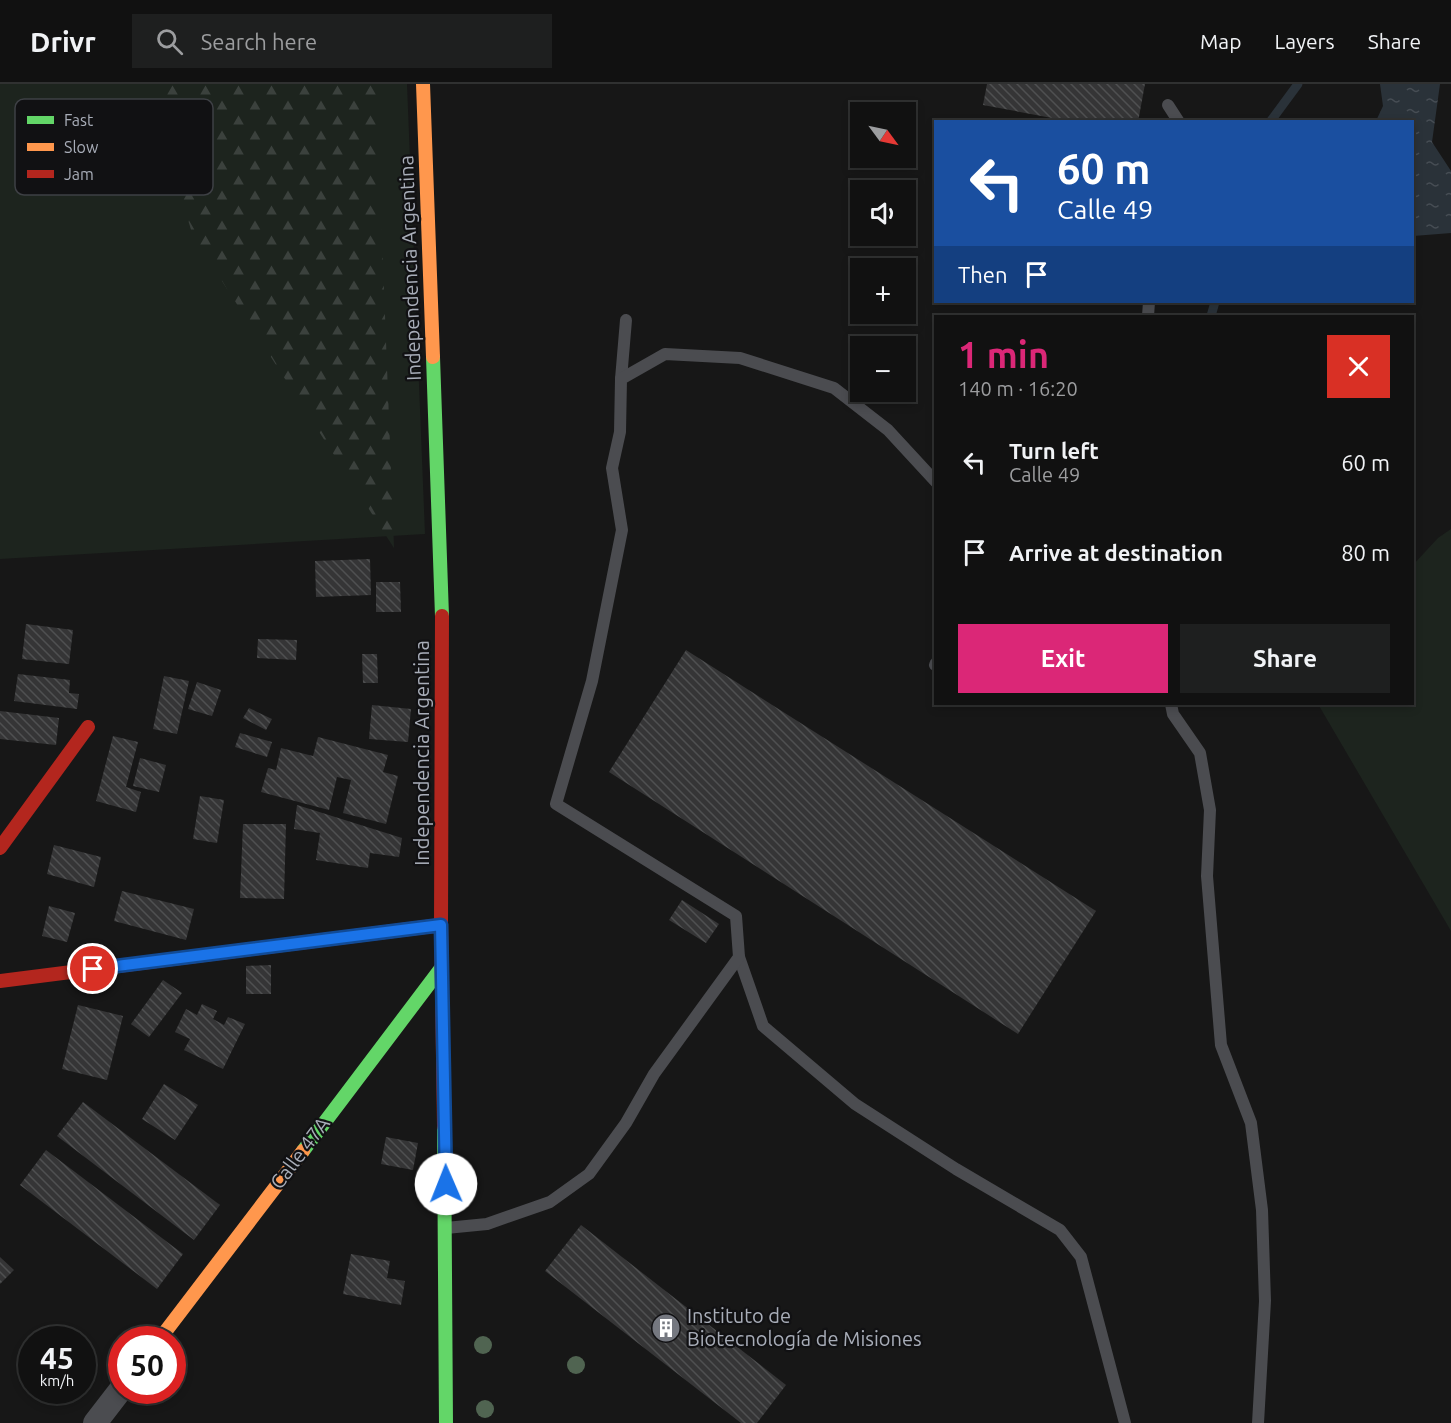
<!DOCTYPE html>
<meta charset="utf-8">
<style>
body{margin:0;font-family:Ubuntu,sans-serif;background:#1e1f1f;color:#f1f3f6;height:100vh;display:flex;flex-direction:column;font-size:22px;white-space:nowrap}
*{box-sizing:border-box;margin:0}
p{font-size:20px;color:#9c9d9f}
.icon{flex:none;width:33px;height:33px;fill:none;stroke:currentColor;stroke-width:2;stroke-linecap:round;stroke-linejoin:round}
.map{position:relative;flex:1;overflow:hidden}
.side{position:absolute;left:934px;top:231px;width:480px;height:390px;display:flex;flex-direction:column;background:#111;border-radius:0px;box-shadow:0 3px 9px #0003,0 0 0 2px #303131}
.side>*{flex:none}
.guide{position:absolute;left:934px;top:36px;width:480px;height:183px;border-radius:0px;box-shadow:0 3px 9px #0003,0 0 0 2px #303131;background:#1a4fa0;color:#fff;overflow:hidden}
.needle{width:39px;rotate:123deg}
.fabs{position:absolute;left:850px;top:18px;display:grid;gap:12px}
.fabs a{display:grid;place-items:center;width:66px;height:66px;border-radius:0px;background:#111;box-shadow:0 3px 9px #0003,0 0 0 2px #303131;font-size:30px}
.speed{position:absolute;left:18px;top:1242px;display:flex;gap:12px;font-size:30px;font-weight:700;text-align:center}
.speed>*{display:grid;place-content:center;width:78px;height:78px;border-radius:50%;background:#111;box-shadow:0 3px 9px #0003,0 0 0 2px #303131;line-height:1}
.speed small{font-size:15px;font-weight:400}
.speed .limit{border:9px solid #d22;background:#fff;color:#111}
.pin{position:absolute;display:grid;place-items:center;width:51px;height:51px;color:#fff;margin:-26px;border:3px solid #fff;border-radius:50%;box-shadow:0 2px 6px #0007}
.me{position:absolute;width:66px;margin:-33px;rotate:359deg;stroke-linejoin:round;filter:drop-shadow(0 0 4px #0008)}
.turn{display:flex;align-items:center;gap:21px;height:126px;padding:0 24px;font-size:27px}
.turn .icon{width:78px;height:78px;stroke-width:2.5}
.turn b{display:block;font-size:42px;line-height:51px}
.then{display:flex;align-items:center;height:57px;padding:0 24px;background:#0003;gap:12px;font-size:22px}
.round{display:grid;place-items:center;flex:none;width:63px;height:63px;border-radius:0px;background:#1e1f1f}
.headline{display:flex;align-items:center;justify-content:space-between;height:102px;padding:0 24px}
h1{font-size:36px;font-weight:600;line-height:45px;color:#db2777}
.action{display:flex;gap:12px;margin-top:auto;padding:12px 24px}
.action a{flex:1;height:69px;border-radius:0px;background:#db2777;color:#fff;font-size:24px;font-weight:600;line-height:69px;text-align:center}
.action a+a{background:#1e1f1f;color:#f1f3f6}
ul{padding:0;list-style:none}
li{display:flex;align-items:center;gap:18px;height:90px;padding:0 24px}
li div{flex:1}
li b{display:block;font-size:22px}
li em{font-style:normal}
header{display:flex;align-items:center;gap:36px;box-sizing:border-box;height:84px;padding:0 30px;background:#111;border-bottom:2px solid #303131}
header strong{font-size:28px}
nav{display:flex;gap:33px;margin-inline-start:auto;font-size:21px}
.search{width:420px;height:54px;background:#1e1f1f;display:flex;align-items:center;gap:15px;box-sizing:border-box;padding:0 21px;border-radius:0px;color:#9c9d9f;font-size:22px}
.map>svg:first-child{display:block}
</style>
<header>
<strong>Drivr</strong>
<div class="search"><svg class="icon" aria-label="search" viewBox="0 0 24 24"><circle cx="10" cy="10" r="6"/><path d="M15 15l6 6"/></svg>Search here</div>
<nav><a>Map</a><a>Layers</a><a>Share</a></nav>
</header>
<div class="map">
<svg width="1451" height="1339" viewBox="0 0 1451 1339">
<defs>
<pattern id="forest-firs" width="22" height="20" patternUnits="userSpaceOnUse" patternTransform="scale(1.5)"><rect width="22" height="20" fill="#1d241e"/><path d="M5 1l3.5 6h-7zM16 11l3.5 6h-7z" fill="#3b413d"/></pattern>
<pattern id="water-ripples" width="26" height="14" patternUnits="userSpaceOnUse" patternTransform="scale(1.5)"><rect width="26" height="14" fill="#2a3239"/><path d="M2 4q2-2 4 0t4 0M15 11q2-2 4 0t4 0" fill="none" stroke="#464d54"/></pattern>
<pattern id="building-back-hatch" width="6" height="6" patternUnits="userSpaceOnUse" patternTransform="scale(1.5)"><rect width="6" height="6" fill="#353536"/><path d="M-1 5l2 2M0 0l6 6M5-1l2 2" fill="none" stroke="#4f5051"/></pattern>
</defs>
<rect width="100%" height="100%" fill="#171717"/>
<g fill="#1d241e">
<path d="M 0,0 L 407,0 L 425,450 L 0,475 Z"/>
<path d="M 1451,445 L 1451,847 L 1318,620 L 1413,620 L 1413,481 L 1438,454 Z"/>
</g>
<path fill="url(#forest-firs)" d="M 146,0 L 376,0 L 394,464 L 193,152 Z"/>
<path fill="url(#water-ripples)" d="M 1380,0 L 1440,0 L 1432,58 L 1451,87 L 1451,149 L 1413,152 L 1413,38 L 1376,37 L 1383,22 Z"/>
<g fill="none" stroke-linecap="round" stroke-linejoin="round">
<g stroke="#2a3239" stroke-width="9">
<path d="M 1270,38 L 1298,0"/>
<path d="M 1211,232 L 1215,218"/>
</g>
</g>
<g fill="url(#building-back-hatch)">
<path d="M 987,0 L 1145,0 L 1138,38 L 1073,38 L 983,21 Z"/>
<path d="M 370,475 L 371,511 L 316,513 L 315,477 Z"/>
<path d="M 376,498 L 400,498 L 401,528 L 376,528 Z"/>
<path d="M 26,540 L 73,546 L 69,580 L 22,575 Z"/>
<path d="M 258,555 L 297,556 L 296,576 L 257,574 Z"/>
<path d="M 686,566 L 1096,827 L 1018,950 L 609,688 Z"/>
<path d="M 362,570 L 377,570 L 378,599 L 363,599 Z"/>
<path d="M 18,590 L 70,596 L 69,609 L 79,610 L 77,625 L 14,617 Z"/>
<path d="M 164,592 L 189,597 L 177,650 L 153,645 Z"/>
<path d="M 197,598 L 221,606 L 212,632 L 188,625 Z"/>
<path d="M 372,621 L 411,625 L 408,658 L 369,655 Z"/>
<path d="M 249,624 L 272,635 L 266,646 L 243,634 Z"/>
<path d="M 0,627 L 59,634 L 56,661 L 0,655 Z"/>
<path d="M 240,649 L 272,658 L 267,673 L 235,663 Z"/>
<path d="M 113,652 L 138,658 L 126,703 L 141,708 L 136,728 L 96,717 Z"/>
<path d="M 318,653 L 388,671 L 383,688 L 398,692 L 386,740 L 343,729 L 351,696 L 337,693 L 329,726 L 261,708 L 268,684 L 276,686 L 281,664 L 313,672 Z"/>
<path d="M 140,674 L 166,681 L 159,708 L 133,702 Z"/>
<path d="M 200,712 L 224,716 L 217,759 L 193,755 Z"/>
<path d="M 297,721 L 402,754 L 399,773 L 370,769 L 368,784 L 316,776 L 320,749 L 294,745 Z"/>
<path d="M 243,740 L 286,740 L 284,815 L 240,814 Z"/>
<path d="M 54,761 L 101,773 L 94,803 L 47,790 Z"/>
<path d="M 122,807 L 194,825 L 186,856 L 114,837 Z"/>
<path d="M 682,816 L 719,840 L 706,859 L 669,836 Z"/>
<path d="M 49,822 L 75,829 L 67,858 L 42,852 Z"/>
<path d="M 271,881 L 271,910 L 246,910 L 246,882 Z"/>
<path d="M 163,896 L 182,909 L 149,953 L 131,940 Z"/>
<path d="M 202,920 L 217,927 L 213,935 L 224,941 L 228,933 L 245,940 L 223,985 L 184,966 L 190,955 L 175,948 L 186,925 L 197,931 Z"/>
<path d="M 78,921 L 123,932 L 107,996 L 62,985 Z"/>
<path d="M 164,1000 L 198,1021 L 175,1056 L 142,1035 Z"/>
<path d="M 83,1018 L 220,1121 L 194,1156 L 57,1052 Z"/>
<path d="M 386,1053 L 418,1059 L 413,1086 L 381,1080 Z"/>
<path d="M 46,1066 L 183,1170 L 157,1205 L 20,1101 Z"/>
<path d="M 581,1141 L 786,1301 L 757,1339 L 741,1339 L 545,1187 Z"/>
<path d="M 351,1170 L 390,1177 L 387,1194 L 405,1197 L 401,1221 L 343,1210 Z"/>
<path d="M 0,1173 L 14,1186 L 0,1200 Z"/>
</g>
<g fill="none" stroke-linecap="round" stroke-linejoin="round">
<g stroke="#4b4c50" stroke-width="12">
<path d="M 1168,21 L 1179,38"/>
<path d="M 1148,232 L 1149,218"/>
<path d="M 621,295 L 626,236"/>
<path d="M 935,581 L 936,579"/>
<path d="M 1171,620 L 1173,630 L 1200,669 L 1210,726 L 1207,792 L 1221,961 L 1251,1039 L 1262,1126 L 1265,1217 L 1258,1339"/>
<path d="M 739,873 L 763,942 L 855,1020 L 956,1085 L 1060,1146 L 1081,1173 L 1125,1339"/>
<path d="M 446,1144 L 487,1140 L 550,1118 L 589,1090 L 626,1039 L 654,990 L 739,873 L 736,832 L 556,720 L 592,597 L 622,446 L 612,384 L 620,348 L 621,295 L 665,270 L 740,274 L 834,304 L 888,346 L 936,398"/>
</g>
<path stroke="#4b4c50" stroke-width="24" d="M 95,1339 L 122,1304"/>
<g stroke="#63d668" stroke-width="14">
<path d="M 433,273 L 442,532"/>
<path d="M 444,1042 L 446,1339"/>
<path d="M 303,1067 L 442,883"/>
</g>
<g stroke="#ff974d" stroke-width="14">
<path d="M 423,0 L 433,273"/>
<path d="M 159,1256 L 303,1067"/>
</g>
<g stroke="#b3261e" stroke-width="14">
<path d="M 442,532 L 441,841 L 444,1042"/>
<path d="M 0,764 L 88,643"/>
<path d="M 0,897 L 441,841"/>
</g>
</g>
<g fill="#506451">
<circle cx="483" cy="1261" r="9"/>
<circle cx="576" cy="1281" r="9"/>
<circle cx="485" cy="1325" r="9"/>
</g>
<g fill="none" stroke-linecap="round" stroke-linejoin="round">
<g stroke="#114b97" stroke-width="15">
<path id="route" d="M 93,885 L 441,841 L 446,1100"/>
</g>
<use href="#route" stroke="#1a73e8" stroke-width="10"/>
</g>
<defs>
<g id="building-disc" transform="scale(1.5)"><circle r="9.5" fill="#757880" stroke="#111113"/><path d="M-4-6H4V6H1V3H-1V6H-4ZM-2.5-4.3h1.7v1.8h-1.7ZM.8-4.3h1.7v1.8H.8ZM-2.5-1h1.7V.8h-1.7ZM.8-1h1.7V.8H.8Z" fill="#fff"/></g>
</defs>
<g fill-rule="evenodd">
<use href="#building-disc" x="666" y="1244"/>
</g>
<g text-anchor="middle" stroke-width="4.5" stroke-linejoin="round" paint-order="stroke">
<g font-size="20" fill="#a8adb8" stroke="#111113">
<text transform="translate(410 184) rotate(-92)" y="7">Independencia Argentina</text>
<text transform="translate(422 669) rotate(-90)" y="7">Independencia Argentina</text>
<text transform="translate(300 1069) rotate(-53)" y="7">Calle 47A</text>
</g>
<g font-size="20" fill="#a8adb8" stroke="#111113" text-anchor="start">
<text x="687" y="1239">Instituto de<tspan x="687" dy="23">Biotecnología de Misiones</tspan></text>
</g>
</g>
<rect x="15" y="15" width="198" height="96" rx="9" fill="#111113" stroke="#3e4045" stroke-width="1.5"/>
<rect x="27" y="32" width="27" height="8" fill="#63d668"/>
<rect x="27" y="59" width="27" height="8" fill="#ff974d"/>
<rect x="27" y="86" width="27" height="8" fill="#b3261e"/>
<g font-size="16" fill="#a8adb8">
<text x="64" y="42">Fast</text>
<text x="64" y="69">Slow</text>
<text x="64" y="96">Jam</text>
</g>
</svg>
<div class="fabs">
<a><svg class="needle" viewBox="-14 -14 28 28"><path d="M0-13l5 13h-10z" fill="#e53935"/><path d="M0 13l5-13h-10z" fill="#9c9d9f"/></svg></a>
<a><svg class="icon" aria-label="sound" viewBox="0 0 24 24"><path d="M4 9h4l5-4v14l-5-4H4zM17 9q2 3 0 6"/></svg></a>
<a>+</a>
<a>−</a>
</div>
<div class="speed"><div>45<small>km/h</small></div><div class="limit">50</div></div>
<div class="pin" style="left:93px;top:885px;background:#d93025"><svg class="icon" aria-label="arrive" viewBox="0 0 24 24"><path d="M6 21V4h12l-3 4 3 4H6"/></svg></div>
<svg class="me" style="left:446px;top:1100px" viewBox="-20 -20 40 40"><circle r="19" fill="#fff"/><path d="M0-13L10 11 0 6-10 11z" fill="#1a73e8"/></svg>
<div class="guide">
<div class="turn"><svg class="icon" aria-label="left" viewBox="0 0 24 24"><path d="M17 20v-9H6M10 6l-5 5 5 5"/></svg><div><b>60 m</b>Calle 49</div></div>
<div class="then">Then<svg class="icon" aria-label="arrive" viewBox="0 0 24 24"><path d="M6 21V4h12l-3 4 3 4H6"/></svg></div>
</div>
<section class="side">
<div class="headline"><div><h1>1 min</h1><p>140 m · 16:20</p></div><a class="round" style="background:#d93025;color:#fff"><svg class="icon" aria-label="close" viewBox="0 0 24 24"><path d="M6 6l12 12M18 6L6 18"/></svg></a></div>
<ul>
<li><svg class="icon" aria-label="left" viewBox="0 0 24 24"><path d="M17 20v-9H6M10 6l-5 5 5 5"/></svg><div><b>Turn left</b><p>Calle 49</p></div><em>60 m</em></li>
<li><svg class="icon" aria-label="arrive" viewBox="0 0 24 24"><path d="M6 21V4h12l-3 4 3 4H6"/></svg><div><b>Arrive at destination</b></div><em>80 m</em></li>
</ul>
<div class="action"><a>Exit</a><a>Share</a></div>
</section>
</div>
